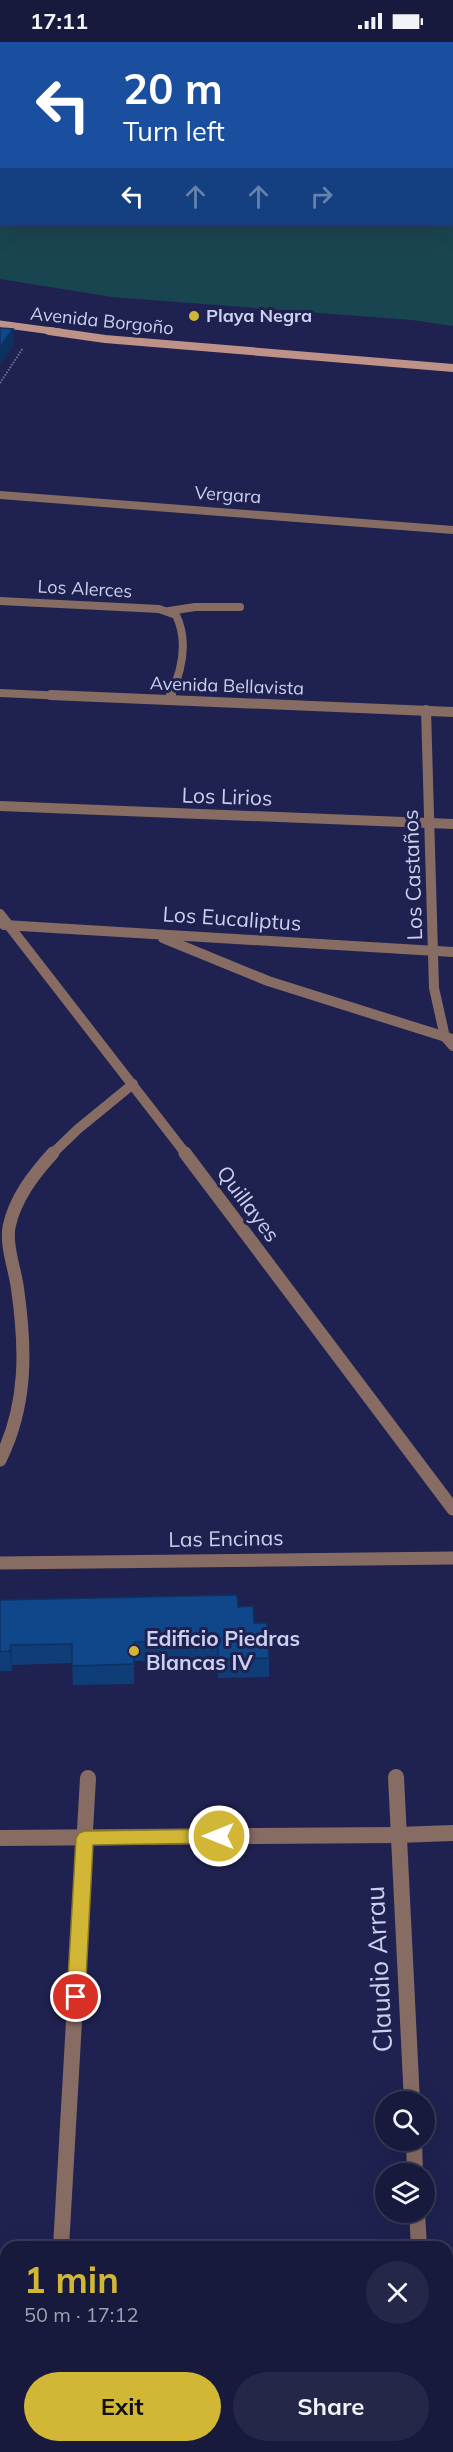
<!DOCTYPE html>
<meta charset="utf-8">
<style>
body{margin:0;font-family:Mulish,sans-serif;background:#242747;color:#f1f3f6;height:100vh;display:flex;flex-direction:column;font-size:22px;white-space:nowrap}
*{box-sizing:border-box;margin:0}
p{font-size:20px;color:#9ea1af}
.icon{flex:none;width:33px;height:33px;fill:none;stroke:currentColor;stroke-width:2;stroke-linecap:round;stroke-linejoin:round}
.map{position:relative;flex:1;overflow:hidden}
.sheet{position:absolute;left:0px;top:2199px;width:453px;height:212px;display:flex;flex-direction:column;background:#171a3c;border-radius:18px 18px 0 0;box-shadow:0 6px 24px #0002,0 0 0 2px #363856}
.sheet>*{flex:none}
.banner{position:absolute;left:0px;top:0px;width:453px;height:183px;box-shadow:0 6px 24px #0002,0 0 0 2px #363856;background:#1a4fa0;color:#fff;overflow:hidden}
.controls{position:absolute;left:375px;top:2049px;display:grid;gap:12px}
.controls a{display:grid;place-items:center;width:60px;height:60px;border-radius:50%;background:#171a3c;box-shadow:0 6px 24px #0002,0 0 0 2px #363856;font-size:30px}
.pin{position:absolute;display:grid;place-items:center;width:51px;height:51px;color:#fff;margin:-26px;border:3px solid #fff;border-radius:50%;box-shadow:0 2px 6px #0007}
.me{position:absolute;width:66px;margin:-33px;rotate:270deg;stroke-linejoin:round;filter:drop-shadow(0 0 4px #0008)}
.turn{display:flex;align-items:center;gap:21px;height:126px;padding:0 24px;font-size:27px}
.turn .icon{width:78px;height:78px;stroke-width:2.5}
.turn b{display:block;font-size:42px;line-height:51px}
.lanes{display:flex;align-items:center;height:57px;padding:0 24px;background:#0003;justify-content:center;gap:30px;direction:ltr}
.lanes .off{opacity:.35}
.round{display:grid;place-items:center;flex:none;width:63px;height:63px;border-radius:32px;background:#242747}
.headline{display:flex;align-items:center;justify-content:space-between;height:102px;padding:0 24px}
h1{font-size:36px;font-weight:700;line-height:45px;color:#d2b736}
.action{display:flex;gap:12px;margin-top:auto;padding:12px 24px}
.action a{flex:1;height:69px;border-radius:36px;background:#d2b736;color:#111;font-size:24px;font-weight:700;line-height:69px;text-align:center}
.action a+a{background:#242747;color:#f1f3f6}
.status{display:flex;justify-content:space-between;align-items:center;height:42px;padding:0 30px;background:#171a3c;direction:ltr}
.status svg{height:16px;fill:currentColor}
.map>svg:first-child{display:block}
</style>
<div class="status"><b>17:11</b><svg viewBox="0 0 49 12"><path d="M0 12V9h3v3zM5 12V6h3v6zM10 12V3h3v9zM15 12V0h3v12zM26 1h20v11H26zM47 4h2v5h-2z"/></svg></div>
<div class="map">
<svg width="453" height="2410" viewBox="0 0 453 2410">
<rect width="100%" height="100%" fill="#1f2250"/>
<path fill="#194550" fill-rule="evenodd" d="M 0,0 L 453,0 L 453,284 L 412,278 L 112,255 L 0,237 ZM 2,2 L 452,2 L 452,182 L 2,182 Z"/>
<g fill="none" stroke-linecap="round" stroke-linejoin="round">
<path stroke="#6d7298" stroke-width="2" stroke-dasharray="1.5 1.5" stroke-linecap="butt" d="M 0,341 L 23,306"/>
<path stroke="#876c64" stroke-width="16" d="M 398,1793 L 453,1791"/>
<g stroke="#876c64" stroke-width="8">
<path d="M 0,559 L 159,567 L 176,573 C 189,600 182,629 170,655"/>
<path d="M 169,569 L 195,565 L 240,565"/>
<path d="M 0,651 L 87,655"/>
</g>
<g stroke="#876c64" stroke-width="10">
<path d="M 51,653 L 453,670"/>
<path d="M 169,658 L 171,653"/>
<path d="M 426,668 L 434,946 L 445,995 L 453,1004"/>
<path d="M 0,764 L 453,782"/>
<path d="M 0,872 L 186,1112"/>
<path d="M 4,883 L 453,910"/>
<path d="M 163,896 L 268,939 L 452,997"/>
<path d="M 52,1112 L 78,1087 L 133,1042"/>
</g>
<g stroke="#876c64" stroke-width="13">
<path d="M 185,1111 L 453,1467"/>
<path d="M 0,1418 C 28,1362 26,1304 17,1243 C 14,1225 6,1203 9,1185 C 15,1156 34,1132 53,1111"/>
</g>
<g stroke="#876c64" stroke-width="16">
<path d="M 396,1735 L 412,2060"/>
<path d="M 0,1796 L 398,1793"/>
<path d="M 414,2098 L 415,2132"/>
<path d="M 417,2170 L 419,2205"/>
<path d="M 61,2205 L 88,1736"/>
<path d="M 447,2380 L 453,2380"/>
<path d="M 0,2382 L 6,2382"/>
<path d="M 50,2404 L 50,2410"/>
<path d="M 429,2404 L 430,2410"/>
</g>
<path stroke="#876c64" stroke-width="8" d="M 0,453 L 453,488"/>
<path stroke="#876c64" stroke-width="13" d="M 0,1521 L 453,1516"/>
<path stroke="#be9286" stroke-width="7" d="M 0,282 L 59,290"/>
<path stroke="#be9286" stroke-width="8" d="M 49,289 L 105,297 L 453,326"/>
</g>
<path fill="#0e3d78" d="M 0,1558 L 238,1565 L 269,1616 L 269,1635 L 218,1636 L 218,1618 L 134,1619 L 134,1642 L 73,1643 L 72,1621 L 12,1623 L 12,1629 L 0,1629 Z"/>
<g fill="#0b3261">
<path d="M 13,287 L 14,303 L 0,322 L 0,305 Z"/>
<path d="M 11,1603 L 12,1623 L 12,1629 L 10,1609 Z"/>
</g>
<g fill="#10478b" stroke="#0b3261" stroke-width="1.5">
<path d="M 0,286 L 13,287 L 0,305 Z"/>
<path d="M 237,1553 L 238,1565 L 253,1564 L 254,1581 L 267,1581 L 269,1616 L 218,1617 L 218,1598 L 134,1600 L 134,1622 L 72,1624 L 72,1602 L 11,1603 L 10,1609 L 0,1610 L 0,1558 Z"/>
</g>
<path fill="#d2b736" stroke="#887723" stroke-width="1.5" d="M 219,1787 L 225,1789 L 227,1794 L 225,1799 L 219,1801 L 93,1803 L 85,1955 L 82,1960 L 76,1963 L 69,1960 L 67,1955 L 76,1796 L 79,1791 L 85,1789 Z"/>
<g fill="#d2b736" stroke="#1f2250" stroke-width="2">
<circle cx="194" cy="274" r="6"/>
<circle cx="134" cy="1609" r="6"/>
</g>
<g text-anchor="middle" stroke-width="6" stroke-linejoin="round" paint-order="stroke">
<g font-size="18" font-weight="bold" fill="#cad0ed" stroke="#1f2250" text-anchor="start">
<text x="206" y="280">Playa Negra</text>
</g>
<g font-size="18" fill="#cad0ed" stroke="#1f2250">
<text transform="translate(102 279) rotate(6)" y="6">Avenida Borgoño</text>
<text transform="translate(228 453) rotate(4)" y="6">Vergara</text>
<text transform="translate(85 547) rotate(3)" y="6">Los Alerces</text>
<text transform="translate(227 644) rotate(2)" y="6">Avenida Bellavista</text>
</g>
<g font-size="21" fill="#cad0ed" stroke="#1f2250">
<text transform="translate(227 755) rotate(2)" y="7">Los Lirios</text>
<text transform="translate(413 833) rotate(-92)" y="7">Los Castaños</text>
<text transform="translate(232 877) rotate(4)" y="7">Los Eucaliptus</text>
<text transform="translate(248 1162) rotate(53)" y="7">Quillayes</text>
<text transform="translate(226 1497) rotate(-1)" y="7">Las Encinas</text>
</g>
<g font-size="21" font-weight="bold" fill="#cad0ed" stroke="#1f2250" text-anchor="start">
<text x="146" y="1604">Edificio Piedras<tspan x="146" dy="24">Blancas IV</tspan></text>
</g>
<g font-size="26" fill="#cad0ed" stroke="#1f2250">
<text transform="translate(379 1927) rotate(-93)" y="9">Claudio Arrau</text>
</g>
</g>
</svg>
<div class="controls">
<a><svg class="icon" aria-label="search" viewBox="0 0 24 24"><circle cx="10" cy="10" r="6"/><path d="M15 15l6 6"/></svg></a>
<a><svg class="icon" aria-label="layers" viewBox="0 0 24 24"><path d="M12 4l9 5-9 5-9-5zM3 14l9 5 9-5"/></svg></a>
</div>
<div class="pin" style="left:76px;top:1955px;background:#d93025"><svg class="icon" aria-label="arrive" viewBox="0 0 24 24"><path d="M6 21V4h12l-3 4 3 4H6"/></svg></div>
<svg class="me" style="left:219px;top:1794px" viewBox="-20 -20 40 40"><circle r="17" fill="#d2b736" stroke="#fff" stroke-width="3"/><path d="M0-11L8 9 0 5-8 9z" fill="#fff"/></svg>
<div class="banner">
<div class="turn"><svg class="icon" aria-label="left" viewBox="0 0 24 24"><path d="M17 20v-9H6M10 6l-5 5 5 5"/></svg><div><b>20 m</b>Turn left</div></div>
<div class="lanes"><svg class="icon" aria-label="left" viewBox="0 0 24 24"><path d="M17 20v-9H6M10 6l-5 5 5 5"/></svg><svg class="icon off" aria-label="ahead" viewBox="0 0 24 24"><path d="M12 20V5M6 11l6-6 6 6"/></svg><svg class="icon off" aria-label="ahead" viewBox="0 0 24 24"><path d="M12 20V5M6 11l6-6 6 6"/></svg><svg class="icon off" aria-label="right" viewBox="0 0 24 24"><path d="M7 20v-9h11M14 6l5 5-5 5"/></svg></div>
</div>
<section class="sheet">
<div class="headline"><div><h1>1 min</h1><p>50 m · 17:12</p></div><a class="round"><svg class="icon" aria-label="close" viewBox="0 0 24 24"><path d="M6 6l12 12M18 6L6 18"/></svg></a></div>
<div class="action"><a>Exit</a><a>Share</a></div>
</section>
</div>
